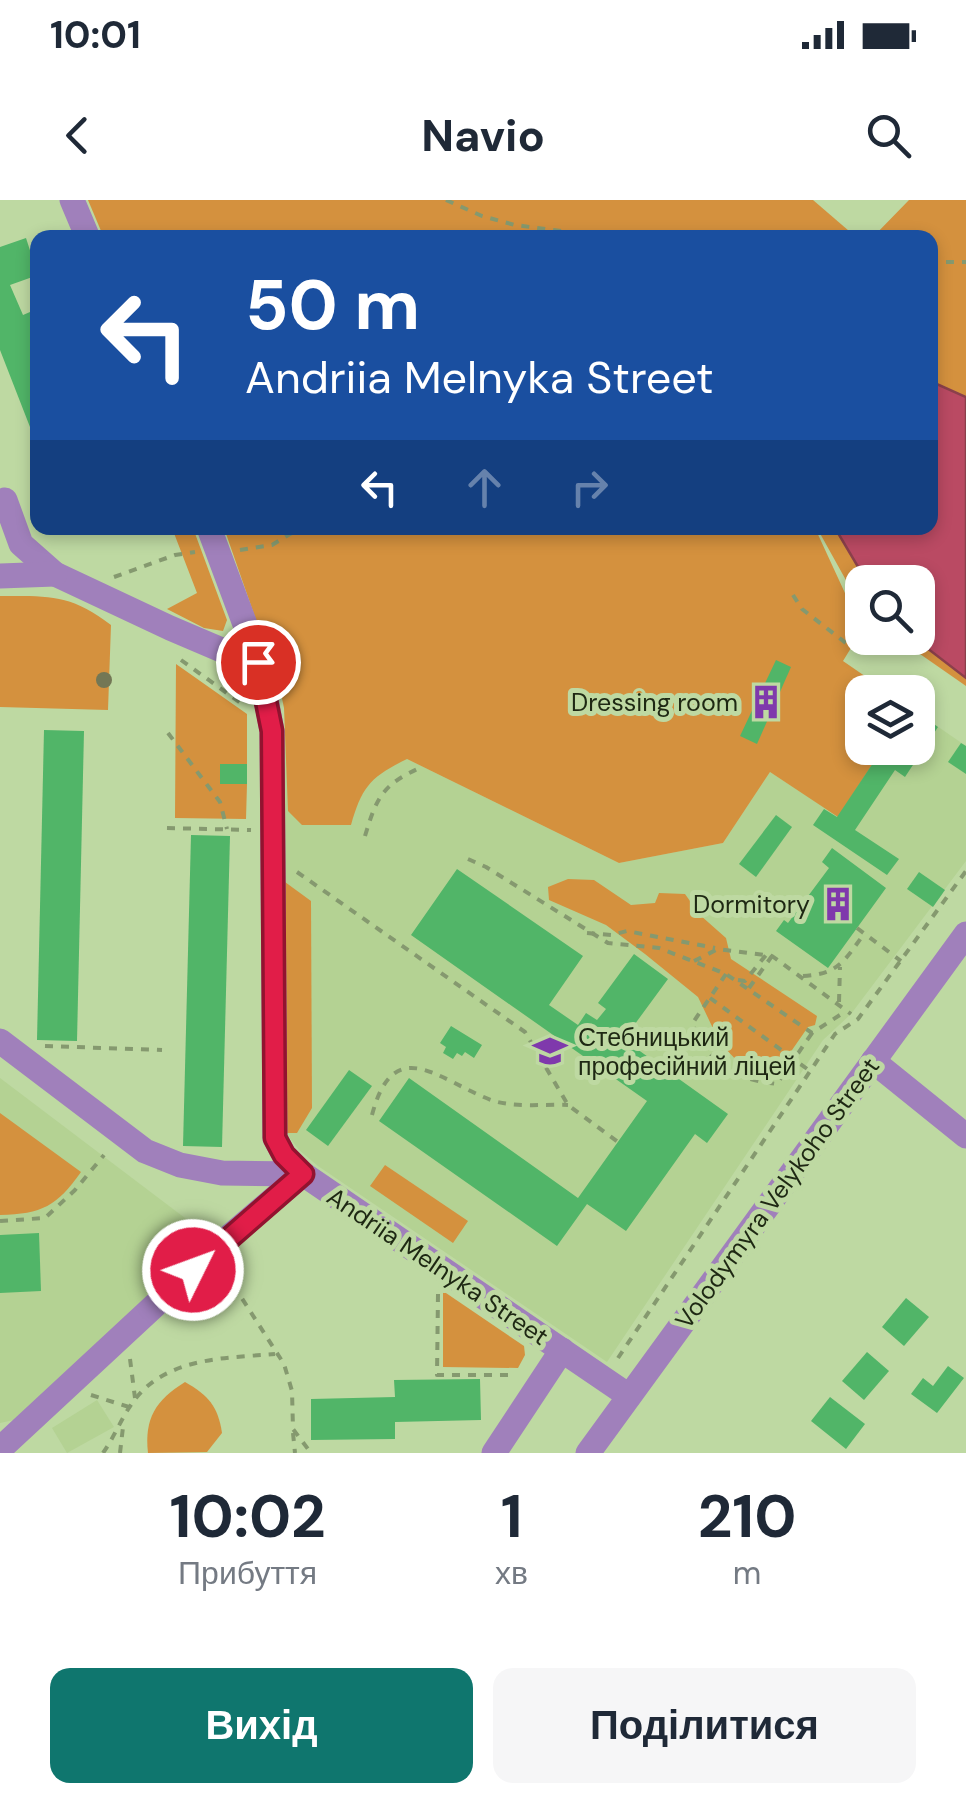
<!DOCTYPE html>
<html lang="uk">
<meta charset="utf-8">
<style>
body{margin:0;font-family:"DM Sans",sans-serif;background:#f6f6f7;color:#1f2937;height:100vh;display:flex;flex-direction:column;font-size:38px;white-space:nowrap}
*{box-sizing:border-box;margin:0}
p{font-size:32px;color:#747a83}
.icon{flex:none;width:55px;height:55px;fill:none;stroke:currentColor;stroke-width:2;stroke-linecap:round;stroke-linejoin:round}
.map{position:relative;height:1253px;overflow:hidden}
.details{display:flex;flex-direction:column;background:#fff;flex:1}
.details>*{flex:none}
.hud{position:absolute;left:30px;top:30px;width:908px;height:305px;border-radius:20px;box-shadow:0 5px 15px #0003;background:#1a4fa0;color:#fff;overflow:hidden}
.buttons{position:absolute;left:845px;top:365px;display:grid;gap:20px}
.buttons a{display:grid;place-items:center;width:90px;height:90px;border-radius:20px;background:#fff;box-shadow:0 5px 15px #0003;font-size:50px}
.pin{position:absolute;display:grid;place-items:center;width:85px;height:85px;color:#fff;margin:-42px;border:5px solid #fff;border-radius:50%;box-shadow:0 2px 10px #0007}
.me{position:absolute;width:110px;margin:-55px;rotate:48deg;stroke-linejoin:round;filter:drop-shadow(0 0 8px #0008)}
.turn{display:flex;align-items:center;gap:35px;height:210px;padding:0 50px;font-size:45px}
.turn .icon{width:130px;height:130px;stroke-width:2.5}
.turn b{display:block;font-size:70px;line-height:85px}
.lanes{display:flex;align-items:center;height:95px;padding:0 50px;background:#0003;justify-content:center;gap:50px;direction:ltr}
.lanes .off{opacity:.35}
.eta{display:flex;justify-content:space-evenly;align-items:center;height:170px;text-align:center}
.eta b{font-size:60px;font-weight:700;line-height:70px}
.cta{display:flex;gap:20px;margin-top:auto;padding:20px 50px}
.cta a{flex:1;height:115px;border-radius:20px;background:#0f766e;color:#fff;font-size:40px;font-weight:700;line-height:115px;text-align:center}
.cta a+a{background:#f6f6f7;color:#1f2937}
.status{display:flex;justify-content:space-between;align-items:center;height:70px;padding:0 50px;background:#fff;direction:ltr}
.status svg{height:28px;fill:currentColor}
header{display:flex;justify-content:space-between;align-items:center;height:130px;padding:0 50px;background:#fff;font-size:45px;font-weight:700}
.map>svg:first-child{display:block}
</style>
<div class="status"><b>10:01</b><svg viewBox="0 0 49 12"><path d="M0 12V9h3v3zM5 12V6h3v6zM10 12V3h3v9zM15 12V0h3v12zM26 1h20v11H26zM47 4h2v5h-2z"/></svg></div>
<header><svg class="icon" aria-label="back" viewBox="0 0 24 24"><path d="M15 5l-7 7 7 7"/></svg>Navio<svg class="icon" aria-label="search" viewBox="0 0 24 24"><circle cx="10" cy="10" r="6"/><path d="M15 15l6 6"/></svg></header>
<div class="map">
<svg width="966" height="1253" viewBox="0 0 966 1253">
<rect width="100%" height="100%" fill="#bed9a2"/>
<g fill="#b4d293">
<path d="M 918,513 L 966,546 L 966,661 L 851,814 L 823,840 L 607,1162 L 318,966 L 299,950 L 286,933 L 285,530 L 407,559 L 619,663 L 723,643 L 770,572 L 838,616 L 883,548 L 918,548 Z"/>
<path d="M 0,878 L 214,1040 L 23,1218 L 0,1223 Z"/>
<path d="M 97,1200 L 114,1227 L 67,1253 L 52,1228 Z"/>
</g>
<g fill="#d4913e">
<path d="M 88,0 L 813,0 L 856,37 L 104,38 Z"/>
<path d="M 909,0 L 966,0 L 966,486 L 897,438 L 918,438 L 918,382 L 862,382 L 862,409 L 817,328 L 930,328 L 930,38 L 873,37 Z"/>
<path d="M 172,328 L 193,328 L 227,420 L 223,431 L 204,428 L 167,409 L 197,393 Z"/>
<path d="M 224,328 L 815,328 L 862,430 L 843,461 L 888,492 L 862,492 L 862,548 L 883,548 L 838,617 L 770,572 L 723,643 L 619,663 L 407,559 C 370,577 362,587 351,625 L 302,625 L 288,611 L 284,508 L 280,489 Z"/>
<path d="M 0,396 C 49,396 71,394 111,425 L 108,510 L 0,507 Z"/>
<path d="M 176,464 L 247,514 L 247,564 L 220,565 L 220,583 L 247,584 L 246,619 L 175,618 Z"/>
<path d="M 568,679 L 594,680 L 631,705 L 655,703 L 659,693 L 685,694 L 700,715 L 726,738 L 731,759 L 817,816 L 815,825 L 808,827 L 774,876 L 741,865 L 720,843 L 698,797 L 645,754 L 606,725 L 549,700 L 548,687 Z"/>
<path d="M 285,682 L 311,701 L 312,908 L 297,933 L 286,933 Z"/>
<path d="M 0,913 L 81,972 C 57,1006 42,1014 0,1015 Z"/>
<path d="M 385,965 L 468,1021 L 453,1043 L 370,986 Z"/>
<path d="M 443,1091 L 524,1146 L 525,1155 L 518,1168 L 443,1167 Z"/>
<path d="M 185,1182 C 208,1195 218,1206 222,1233 L 207,1252 L 148,1253 C 144,1218 156,1200 185,1182 Z"/>
</g>
<path fill="#ba4a63" stroke="#8b404b" stroke-width="2.5" d="M 930,181 L 966,197 L 966,478 L 914,438 L 918,438 L 918,382 L 867,382 L 835,328 L 930,328 Z"/>
<g fill="#51b568">
<path d="M 26,38 L 38,75 L 10,85 L 23,115 L 30,112 L 38,132 L 37,245 L 0,150 L 0,47 Z"/>
<path d="M 776,460 L 791,467 L 757,544 L 740,536 Z"/>
<path d="M 918,513 L 938,527 L 905,577 L 895,570 L 855,630 L 899,659 L 887,675 L 813,625 L 824,609 L 837,617 L 883,548 L 918,548 Z"/>
<path d="M 44,530 L 84,531 L 77,841 L 37,840 Z"/>
<path d="M 961,543 L 966,546 L 966,574 L 948,562 Z"/>
<rect x="220" y="564" width="27" height="20"/>
<path d="M 776,615 L 792,627 L 756,677 L 739,664 Z"/>
<path d="M 191,635 L 230,636 L 222,947 L 183,946 Z"/>
<path d="M 832,648 L 886,688 L 828,768 L 776,731 L 784,720 L 788,723 L 829,668 L 822,662 Z"/>
<path d="M 457,669 L 583,756 L 549,805 L 578,825 L 586,813 L 597,820 L 606,809 L 598,803 L 634,754 L 668,779 L 632,828 L 625,823 L 616,834 L 728,914 L 707,943 L 695,934 L 626,1031 L 587,1004 L 557,1046 L 379,921 L 409,878 L 578,998 L 647,901 L 411,735 Z"/>
<path d="M 919,672 L 945,690 L 933,707 L 907,689 Z"/>
<path d="M 451,826 L 482,845 L 474,858 L 465,852 L 462,856 L 457,853 L 453,859 L 443,853 L 446,847 L 440,843 Z"/>
<path d="M 349,870 L 372,886 L 328,946 L 306,930 Z"/>
<path d="M 39,1033 L 41,1091 L 0,1093 L 0,1035 Z"/>
<path d="M 906,1098 L 929,1117 L 904,1146 L 882,1127 Z"/>
<path d="M 867,1152 L 889,1171 L 864,1200 L 842,1181 Z"/>
<path d="M 948,1166 L 964,1178 L 937,1213 L 911,1194 L 923,1178 L 933,1186 Z"/>
<path d="M 480,1179 L 481,1220 L 395,1222 L 395,1239 L 311,1240 L 311,1199 L 395,1197 L 394,1180 Z"/>
<path d="M 830,1197 L 865,1224 L 846,1249 L 811,1221 Z"/>
</g>
<g fill="none" stroke-linecap="round" stroke-linejoin="round">
<g stroke="#85996f" stroke-width="4" stroke-dasharray="8 8" stroke-linecap="butt">
<path d="M 446,0 L 482,16 L 515,25 L 614,38"/>
<path d="M 930,62 L 966,62"/>
<path d="M 240,350 L 272,345 L 300,328"/>
<path d="M 114,377 L 175,355 L 195,352"/>
<path d="M 793,395 L 802,409 L 851,447"/>
<path d="M 181,460 L 242,504"/>
<path d="M 168,533 L 220,602 L 227,629"/>
<path d="M 167,628 L 251,630"/>
<path d="M 365,636 C 377,596 383,584 422,567"/>
<path d="M 468,659 L 486,667 L 608,743 L 659,748 L 726,774 L 812,833 L 846,811"/>
<path d="M 297,672 L 525,832 L 568,905 L 618,942"/>
<path d="M 857,728 L 901,761"/>
<path d="M 587,733 L 611,735 L 627,731 L 715,748"/>
<path d="M 694,761 L 718,749 L 772,756 L 851,814"/>
<path d="M 726,774 L 692,824 C 713,866 730,878 777,884 L 812,833"/>
<path d="M 803,776 C 839,774 844,761 864,734"/>
<path d="M 738,780 L 745,781 L 766,755"/>
<path d="M 749,788 L 772,756"/>
<path d="M 710,798 L 810,871"/>
<path d="M 839,802 L 840,767"/>
<path d="M 45,846 L 162,850"/>
<path d="M 372,915 C 394,832 438,880 491,900 C 513,908 545,904 568,905"/>
<path d="M 0,1021 L 45,1018 L 75,990 L 104,955"/>
<path d="M 225,1072 L 284,1164 L 292,1191 L 293,1229 L 311,1253"/>
<path d="M 438,1094 L 437,1175 L 511,1175"/>
<path d="M 618,1158 L 835,834 L 858,819 L 966,671"/>
<path d="M 130,1159 L 135,1198"/>
<path d="M 91,1195 L 129,1207"/>
<path d="M 293,1233 L 295,1253"/>
<path d="M 103,1253 C 115,1236 123,1214 136,1198 C 169,1157 227,1158 275,1154"/>
<path d="M 120,1253 L 123,1227"/>
</g>
<g stroke="#a080bb" stroke-width="25">
<path d="M 72,0 L 88,38"/>
<path d="M 0,306 L 5,300 L 21,344 L 55,374 L 170,428 L 238,457 L 259,462"/>
<path d="M 209,328 L 259,462 L 272,531 L 275,938 L 284,955 L 303,974 L 629,1196"/>
<path d="M 0,376 L 55,374"/>
<path d="M 0,841 L 145,951 L 180,965 L 222,973 L 303,974"/>
<path d="M 873,861 L 966,936"/>
<path d="M 0,1249 L 222,1043 L 303,974"/>
<path d="M 494,1253 L 562,1150"/>
<path d="M 588,1253 L 966,734"/>
</g>
</g>
<circle fill="#737755" cx="104" cy="480" r="8"/>
<g fill="none" stroke-linecap="round" stroke-linejoin="round">
<g stroke="#92132f" stroke-width="25">
<path id="route" d="M 193,1070 L 303,974 L 284,955 L 275,938 L 272,531 L 258,462"/>
</g>
<use href="#route" stroke="#e11d48" stroke-width="18"/>
</g>
<defs>
<g id="building-bare" transform="scale(2.7)"><path d="M-4-6H4V6H1V3H-1V6H-4ZM-2.5-4.3h1.7v1.8h-1.7ZM.8-4.3h1.7v1.8H.8ZM-2.5-1h1.7V.8h-1.7ZM.8-1h1.7V.8H.8Z" fill="#7f39ac" stroke="#bed9a2" stroke-width="2.5" paint-order="stroke"/></g>
<g id="university-bare" transform="scale(2.7)"><path d="M0-5L7-2L0 1L-7-2ZM-4 1L0 2.5L4 1V4Q0 6-4 4Z" fill="#7f39ac" stroke="#bed9a2" stroke-width="2.5" paint-order="stroke"/></g>
</defs>
<g fill-rule="evenodd">
<use href="#building-bare" x="766" y="502"/>
<use href="#building-bare" x="838" y="704"/>
<use href="#university-bare" x="550" y="851"/>
</g>
<g text-anchor="middle" stroke-width="10" stroke-linejoin="round" paint-order="stroke">
<g font-size="25" fill="#1e2813" stroke="#bed9a2" text-anchor="end">
<text x="738" y="511">Dressing room</text>
<text x="810" y="713">Dormitory</text>
<text x="578" y="846" text-anchor="start">Стебницький<tspan x="578" dy="29">професійний ліцей</tspan></text>
</g>
<g font-size="25" fill="#1e2813" stroke="#bed9a2">
<text transform="translate(777 993) rotate(-54)" y="9">Volodymyra Velykoho Street</text>
<text transform="translate(438 1066) rotate(34)" y="9">Andriia Melnyka Street</text>
</g>
</g>
</svg>
<div class="buttons">
<a><svg class="icon" aria-label="search" viewBox="0 0 24 24"><circle cx="10" cy="10" r="6"/><path d="M15 15l6 6"/></svg></a>
<a><svg class="icon" aria-label="layers" viewBox="0 0 24 24"><path d="M12 4l9 5-9 5-9-5zM3 14l9 5 9-5"/></svg></a>
</div>
<div class="pin" style="left:258px;top:462px;background:#d93025"><svg class="icon" aria-label="arrive" viewBox="0 0 24 24"><path d="M6 21V4h12l-3 4 3 4H6"/></svg></div>
<svg class="me" style="left:193px;top:1070px" viewBox="-20 -20 40 40"><circle r="17" fill="#e11d48" stroke="#fff" stroke-width="3"/><path d="M0-11L8 9 0 5-8 9z" fill="#fff"/></svg>
<div class="hud">
<div class="turn"><svg class="icon" aria-label="left" viewBox="0 0 24 24"><path d="M17 20v-9H6M10 6l-5 5 5 5"/></svg><div><b>50 m</b>Andriia Melnyka Street</div></div>
<div class="lanes"><svg class="icon" aria-label="left" viewBox="0 0 24 24"><path d="M17 20v-9H6M10 6l-5 5 5 5"/></svg><svg class="icon off" aria-label="ahead" viewBox="0 0 24 24"><path d="M12 20V5M6 11l6-6 6 6"/></svg><svg class="icon off" aria-label="right" viewBox="0 0 24 24"><path d="M7 20v-9h11M14 6l5 5-5 5"/></svg></div>
</div>
</div>
<section class="details">
<div class="eta">
<div><b>10:02</b><p>Прибуття</p></div>
<div><b>1</b><p>хв</p></div>
<div><b>210</b><p>m</p></div>
</div>
<div class="cta"><a>Вихід</a><a>Поділитися</a></div>
</section>
